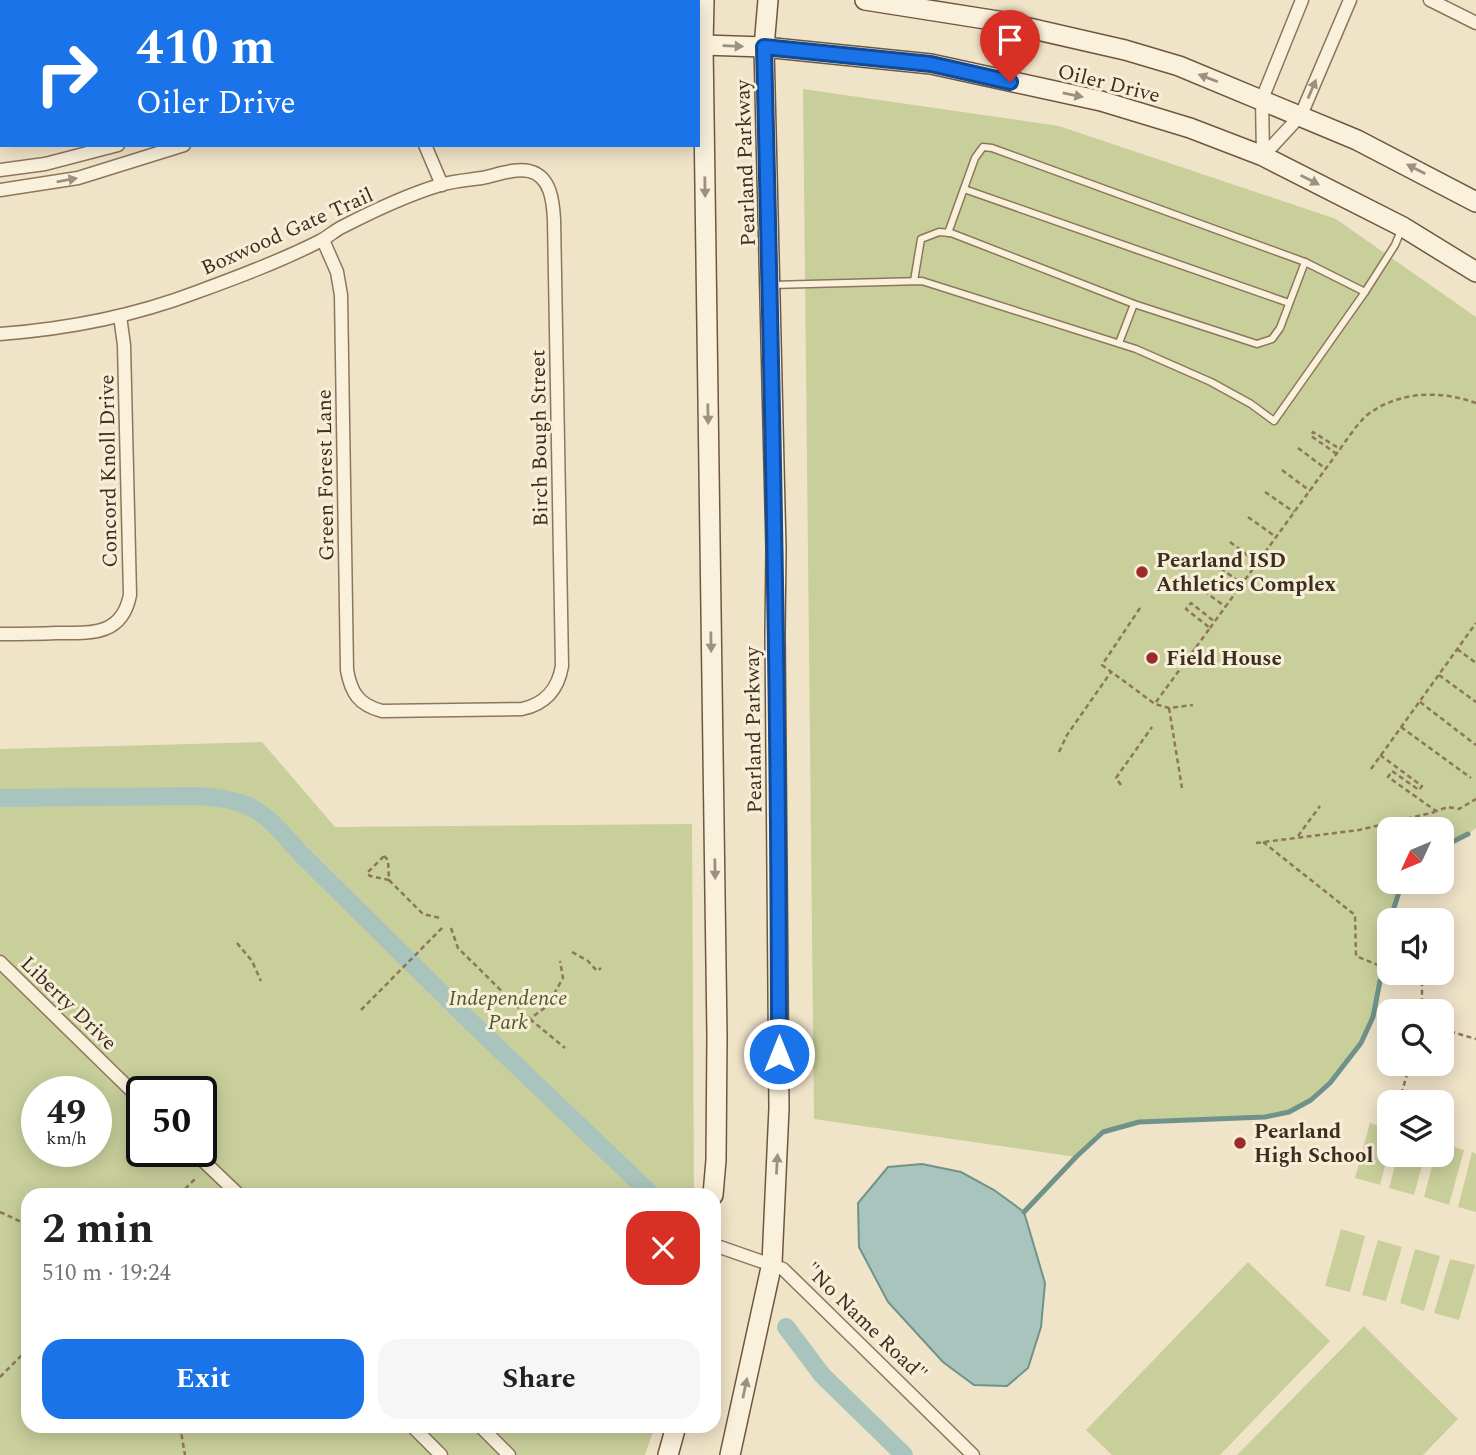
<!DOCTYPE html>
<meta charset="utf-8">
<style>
body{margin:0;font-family:Spectral,serif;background:#f6f6f6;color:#202124;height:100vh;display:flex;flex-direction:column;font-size:26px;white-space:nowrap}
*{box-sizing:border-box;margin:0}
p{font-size:23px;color:#757577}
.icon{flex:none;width:38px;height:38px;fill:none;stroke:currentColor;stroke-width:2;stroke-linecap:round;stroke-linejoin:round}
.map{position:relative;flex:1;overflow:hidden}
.sheet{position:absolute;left:21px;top:1188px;width:700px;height:245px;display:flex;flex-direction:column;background:#fff;border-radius:21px;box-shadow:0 4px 18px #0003}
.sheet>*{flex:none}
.hud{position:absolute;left:0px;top:0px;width:700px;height:147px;box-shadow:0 4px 18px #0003;background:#1a73e8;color:#fff;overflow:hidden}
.needle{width:46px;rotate:226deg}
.tools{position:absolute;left:1377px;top:817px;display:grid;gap:14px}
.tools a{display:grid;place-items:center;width:77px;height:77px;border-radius:14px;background:#fff;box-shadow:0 4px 18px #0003;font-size:35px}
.speed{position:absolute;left:21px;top:1076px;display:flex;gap:14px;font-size:35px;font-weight:700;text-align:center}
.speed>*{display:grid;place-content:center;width:91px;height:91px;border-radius:50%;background:#fff;box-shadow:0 4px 18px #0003;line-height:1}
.speed small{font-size:18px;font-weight:400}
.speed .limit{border:4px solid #111;border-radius:10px;background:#fff;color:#111}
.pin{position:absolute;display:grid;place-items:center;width:60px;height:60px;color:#fff;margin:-72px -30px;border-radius:50% 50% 50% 0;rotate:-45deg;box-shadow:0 0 7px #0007}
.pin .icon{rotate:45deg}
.me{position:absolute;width:77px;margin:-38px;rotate:0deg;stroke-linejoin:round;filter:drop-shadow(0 0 5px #0008)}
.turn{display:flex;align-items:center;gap:24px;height:147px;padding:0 21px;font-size:32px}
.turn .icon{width:91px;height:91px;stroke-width:2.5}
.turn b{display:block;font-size:49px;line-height:60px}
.round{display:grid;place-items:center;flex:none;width:74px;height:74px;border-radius:21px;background:#f6f6f6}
.overview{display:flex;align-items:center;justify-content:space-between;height:119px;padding:0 21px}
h1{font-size:42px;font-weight:700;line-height:52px}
.button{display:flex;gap:14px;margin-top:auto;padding:14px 21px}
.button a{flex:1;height:80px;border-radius:21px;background:#1a73e8;color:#fff;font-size:28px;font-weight:700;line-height:80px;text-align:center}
.button a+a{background:#f6f6f6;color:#202124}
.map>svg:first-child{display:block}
</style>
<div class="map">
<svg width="1476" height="1455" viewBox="0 0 1476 1455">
<rect width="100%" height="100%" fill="#f0e4c8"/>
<g fill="#c9cf9b" fill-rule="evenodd">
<path d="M 803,89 L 1059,126 L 1336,219 L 1476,317 L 1476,828 L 1468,834 L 1442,847 L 1442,830 L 1390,830 L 1390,882 L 1405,882 L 1400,889 L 1390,920 L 1373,1017 L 1361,1043 L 1348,1062 L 1311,1100 L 1289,1112 L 1265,1117 L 1139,1122 L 1103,1132 L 1076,1157 L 814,1119 Z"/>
<path d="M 262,742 L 335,827 L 692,824 L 694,1195 L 28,1195 L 28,1426 L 655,1426 L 645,1455 L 0,1455 L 0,749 ZM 37,1092 L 96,1092 L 96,1152 L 37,1152 ZM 142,1092 L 201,1092 L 201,1152 L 142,1152 Z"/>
<path d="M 1370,1123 L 1389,1129 L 1389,1150 L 1380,1185 L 1355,1178 Z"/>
<path d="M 1442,1143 L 1464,1150 L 1449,1205 L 1424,1197 L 1435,1155 L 1442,1155 Z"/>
<path d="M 1472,1152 L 1476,1154 L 1476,1212 L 1458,1207 Z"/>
<path d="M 1398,1155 L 1425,1155 L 1414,1195 L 1389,1188 Z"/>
<path d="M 1341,1229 L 1365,1236 L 1350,1292 L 1325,1286 Z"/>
<path d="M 1378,1240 L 1402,1247 L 1386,1301 L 1362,1295 Z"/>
<path d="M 1415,1249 L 1440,1256 L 1424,1311 L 1400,1303 Z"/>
<path d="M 1450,1259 L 1475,1265 L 1459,1320 L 1434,1313 Z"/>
<path d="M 1248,1262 L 1330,1341 L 1220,1455 L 1112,1455 L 1086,1430 Z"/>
<path d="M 1364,1326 L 1458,1419 L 1423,1455 L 1237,1455 Z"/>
</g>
<path fill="#a9c4bc" stroke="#6f938a" stroke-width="2" d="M 922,1164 L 961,1172 L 994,1190 L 1024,1212 L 1045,1283 L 1041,1327 L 1028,1368 L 1007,1386 L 974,1385 L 943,1362 L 888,1302 L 859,1247 L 858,1203 L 888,1167 Z"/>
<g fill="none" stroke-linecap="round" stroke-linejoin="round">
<g stroke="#6f938a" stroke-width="5">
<path d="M 1442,847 L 1468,834"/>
<path d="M 1390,920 L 1400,889 L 1405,882"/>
<path d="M 1384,949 L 1390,923"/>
<path d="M 1024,1212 L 1076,1157 L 1103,1132 L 1139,1122 L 1265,1117 L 1289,1112 L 1311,1100 L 1330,1083 L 1361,1043 L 1373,1017 L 1380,981"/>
</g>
<g stroke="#a9c4bc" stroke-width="18">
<path d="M 0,798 L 196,796 C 256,799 264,813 302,855 L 472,1023 L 652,1195"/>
<path d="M 786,1327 L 822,1375 L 904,1455"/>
</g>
<g stroke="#8d765c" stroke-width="9">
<g id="service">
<path d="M 964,189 L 1289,303"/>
<path d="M 948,233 L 975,158 L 983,147 L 992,148 L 1305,262"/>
<path d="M 914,281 L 921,239 L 939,232 L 951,233 L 1134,304"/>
<path d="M 771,285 L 922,281 L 1136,349 L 1211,382 L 1251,404 L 1274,421 L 1365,292 L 1395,245 L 1402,228"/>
<path d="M 1119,343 L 1134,304 L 1257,344 L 1272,339 L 1280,328 L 1305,262 L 1365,292"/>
</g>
</g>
<g stroke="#8d765c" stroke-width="15">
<g id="minor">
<path d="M 82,0 L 82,2"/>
<path d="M 365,0 L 366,2"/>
<path d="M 1302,0 L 1262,99 L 1263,156 L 1301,115 L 1350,0"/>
<path d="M 1430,0 L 1476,23"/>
<path d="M 101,2 L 106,0"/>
<path d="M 595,2 L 597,0"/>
<path d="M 0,27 L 2,27"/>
<path d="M 425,145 L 442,185"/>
<path d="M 0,170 L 45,164 L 118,145"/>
<path d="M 0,190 L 78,178 L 184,145"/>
<path d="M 0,334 C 67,329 134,316 197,292 C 238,277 281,261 320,241 C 328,237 334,231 342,227 C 373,211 407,195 440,185 C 454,181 468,180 482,178 C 497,175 514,168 529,171 C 551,176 553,202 554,219 L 562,666 C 558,690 545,704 522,709 L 382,711 C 359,705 351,693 347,670 L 341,295 L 337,272 L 323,240"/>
<path d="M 0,634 C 19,634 37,634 56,633 C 91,633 122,636 130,595 L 124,345 L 120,316"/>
<path d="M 0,962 L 142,1101"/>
<path d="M 194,1152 L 239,1195"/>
<path d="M 714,1245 L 783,1269 L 973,1455"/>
<path d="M 412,1426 L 441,1455"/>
<path d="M 480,1426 L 509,1455"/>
</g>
</g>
<g stroke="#6f573f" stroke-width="22">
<g id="secondary">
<path d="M 704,0 L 703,45 L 717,1036 L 716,1160 L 713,1195"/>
<path d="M 865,0 L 998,21 L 1125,50 L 1179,66 L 1357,140 L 1476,202"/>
<path d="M 703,45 L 764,47 L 931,64 L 1101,101 L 1190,128 L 1263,156 L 1403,227 L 1476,272"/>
<path d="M 668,1455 L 676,1426"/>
<path d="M 730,1455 L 772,1263 L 779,1108 L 775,634 L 776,549 L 764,47 L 768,0"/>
</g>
</g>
<g stroke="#8d765c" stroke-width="2.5" stroke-dasharray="5 3.5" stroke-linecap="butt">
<path d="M 1298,448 L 1326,469"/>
<path d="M 1337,454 L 1311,436 L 1313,432 L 1340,449 C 1348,438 1357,424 1367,415 C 1399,391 1440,390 1476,403"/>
<path d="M 1282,470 L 1310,491"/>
<path d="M 1265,492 L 1294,512"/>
<path d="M 1248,517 L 1276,537"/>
<path d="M 1230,542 L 1258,563"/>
<path d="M 1214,563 L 1242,584"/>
<path d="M 1197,586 L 1226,607"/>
<path d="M 1140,608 L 1102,665 L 1155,704 L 1169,708 L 1193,705"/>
<path d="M 1210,628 L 1340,449"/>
<path d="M 1194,648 L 1202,653"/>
<path d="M 1457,649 L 1476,663"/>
<path d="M 1439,675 L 1476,702"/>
<path d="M 1156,702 L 1210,628 L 1186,609 L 1191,603 L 1215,622"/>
<path d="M 1420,702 L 1476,745"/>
<path d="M 1169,708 L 1182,788"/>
<path d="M 1401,727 L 1471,778"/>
<path d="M 1059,752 L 1067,735 L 1111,672"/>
<path d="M 1380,755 L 1422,786 L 1419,790 L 1392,771 L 1388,777 L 1436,811 L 1448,807 L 1459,809 L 1476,799"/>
<path d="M 1371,769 L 1476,623"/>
<path d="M 1121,785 L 1116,778 L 1152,727"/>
<path d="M 1298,836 L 1320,806"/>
<path d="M 1263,842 L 1355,915 L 1356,956 L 1390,970"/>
<path d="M 1256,843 L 1359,830 L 1435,812"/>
<path d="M 384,856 L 388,860 L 389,880 L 370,876 L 367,873 Z"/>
<path d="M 389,880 L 423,914 L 440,918"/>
<path d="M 451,928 L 458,948 L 530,1019 L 547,1006"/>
<path d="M 237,943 L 252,961 L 261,981"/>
<path d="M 572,952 L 588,961 L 597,971 L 601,968"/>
<path d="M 1396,973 L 1422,984 L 1422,1012"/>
<path d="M 554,994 L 563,978 L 560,961"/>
<path d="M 361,1010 L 444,926"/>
<path d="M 530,1019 L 565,1048"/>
<path d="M 1442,1029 L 1476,1039"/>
<path d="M 1399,1102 L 1410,1064"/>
<path d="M 179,1195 L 197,1177"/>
<path d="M 0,1212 L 28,1225"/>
<path d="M 0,1377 L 28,1349"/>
<path d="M 180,1426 L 185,1455"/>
</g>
<use href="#service" stroke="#faf1dc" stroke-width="6"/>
<use href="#minor" stroke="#faf1dc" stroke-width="12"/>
<use href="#secondary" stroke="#faf1dc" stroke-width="19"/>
</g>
<defs><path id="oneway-solid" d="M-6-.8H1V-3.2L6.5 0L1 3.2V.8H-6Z" transform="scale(1.75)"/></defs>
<g fill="#9c907e">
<use href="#oneway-solid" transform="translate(733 46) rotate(2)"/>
<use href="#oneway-solid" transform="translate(1208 78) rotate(-159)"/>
<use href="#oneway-solid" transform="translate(1312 89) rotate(-67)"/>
<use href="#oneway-solid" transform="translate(1073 95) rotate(12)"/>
<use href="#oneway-solid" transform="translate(1416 169) rotate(-153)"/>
<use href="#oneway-solid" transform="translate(67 180) rotate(-10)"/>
<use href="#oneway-solid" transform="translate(1310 180) rotate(27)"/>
<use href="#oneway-solid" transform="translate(705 187) rotate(89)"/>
<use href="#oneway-solid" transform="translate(708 414) rotate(89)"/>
<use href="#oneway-solid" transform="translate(711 642) rotate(89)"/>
<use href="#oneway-solid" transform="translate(715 869) rotate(89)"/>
<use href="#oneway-solid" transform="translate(777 1164) rotate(-87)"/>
<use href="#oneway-solid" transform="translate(745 1388) rotate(-78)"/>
</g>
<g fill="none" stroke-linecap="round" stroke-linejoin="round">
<g stroke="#114b97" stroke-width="18">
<path id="route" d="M 779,1054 C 779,718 772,383 764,47 L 931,64 L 1010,82"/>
</g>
<use href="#route" stroke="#1a73e8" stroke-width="12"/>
</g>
<g fill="#9e2a2b" stroke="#f7eed8" stroke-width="2.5">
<circle cx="1142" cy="572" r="7"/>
<circle cx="1152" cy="658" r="7"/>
<circle cx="1240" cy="1143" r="7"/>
</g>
<g text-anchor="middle" stroke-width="6" stroke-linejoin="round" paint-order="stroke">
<g font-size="21" fill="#3d2e20" stroke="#f7eed8">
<text transform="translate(1109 83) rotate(14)" y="7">Oiler Drive</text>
<text transform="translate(745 163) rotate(-92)" y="7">Pearland Parkway</text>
<text transform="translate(287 231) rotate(-24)" y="7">Boxwood Gate Trail</text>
<text transform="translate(539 438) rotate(-91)" y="7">Birch Bough Street</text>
<text transform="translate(108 471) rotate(-91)" y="7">Concord Knoll Drive</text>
<text transform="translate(325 475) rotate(-91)" y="7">Green Forest Lane</text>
<text transform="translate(753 730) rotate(-91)" y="7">Pearland Parkway</text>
<text transform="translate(69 1003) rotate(44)" y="7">Liberty Drive</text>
<text transform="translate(866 1322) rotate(44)" y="7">"No Name Road"</text>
</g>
<g font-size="21" font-weight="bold" fill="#3d2e20" stroke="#f7eed8" text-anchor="start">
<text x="1156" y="567">Pearland ISD<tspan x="1156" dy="24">Athletics Complex</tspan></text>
<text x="1166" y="665">Field House</text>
<text x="1254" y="1138">Pearland<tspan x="1254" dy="24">High School</tspan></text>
</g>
<g font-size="21" font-style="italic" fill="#4d5a26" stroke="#f7eed8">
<text x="508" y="1005">Independence<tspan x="508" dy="24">Park</tspan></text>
</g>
</g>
</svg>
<div class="tools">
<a><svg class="needle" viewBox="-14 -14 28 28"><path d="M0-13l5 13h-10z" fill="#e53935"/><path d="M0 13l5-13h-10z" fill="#757577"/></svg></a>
<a><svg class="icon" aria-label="sound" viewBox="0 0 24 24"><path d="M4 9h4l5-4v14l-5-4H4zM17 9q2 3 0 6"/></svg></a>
<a><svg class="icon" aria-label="search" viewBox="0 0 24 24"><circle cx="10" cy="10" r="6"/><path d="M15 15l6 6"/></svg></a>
<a><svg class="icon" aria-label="layers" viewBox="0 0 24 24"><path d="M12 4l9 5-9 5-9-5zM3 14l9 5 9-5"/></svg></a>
</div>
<div class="speed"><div>49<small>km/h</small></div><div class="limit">50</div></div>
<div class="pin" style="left:1010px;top:82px;background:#d93025"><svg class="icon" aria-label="arrive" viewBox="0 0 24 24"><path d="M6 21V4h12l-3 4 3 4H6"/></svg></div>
<svg class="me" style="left:779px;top:1054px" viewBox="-20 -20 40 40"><circle r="17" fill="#1a73e8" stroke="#fff" stroke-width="3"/><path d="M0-11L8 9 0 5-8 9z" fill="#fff"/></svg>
<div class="hud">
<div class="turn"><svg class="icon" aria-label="right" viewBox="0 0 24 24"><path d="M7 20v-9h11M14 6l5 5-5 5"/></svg><div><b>410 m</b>Oiler Drive</div></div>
</div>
<section class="sheet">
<div class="overview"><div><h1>2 min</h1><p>510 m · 19:24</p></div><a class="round" style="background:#d93025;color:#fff"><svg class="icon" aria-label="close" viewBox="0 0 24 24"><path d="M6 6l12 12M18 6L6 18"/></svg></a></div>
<div class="button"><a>Exit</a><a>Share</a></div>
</section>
</div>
